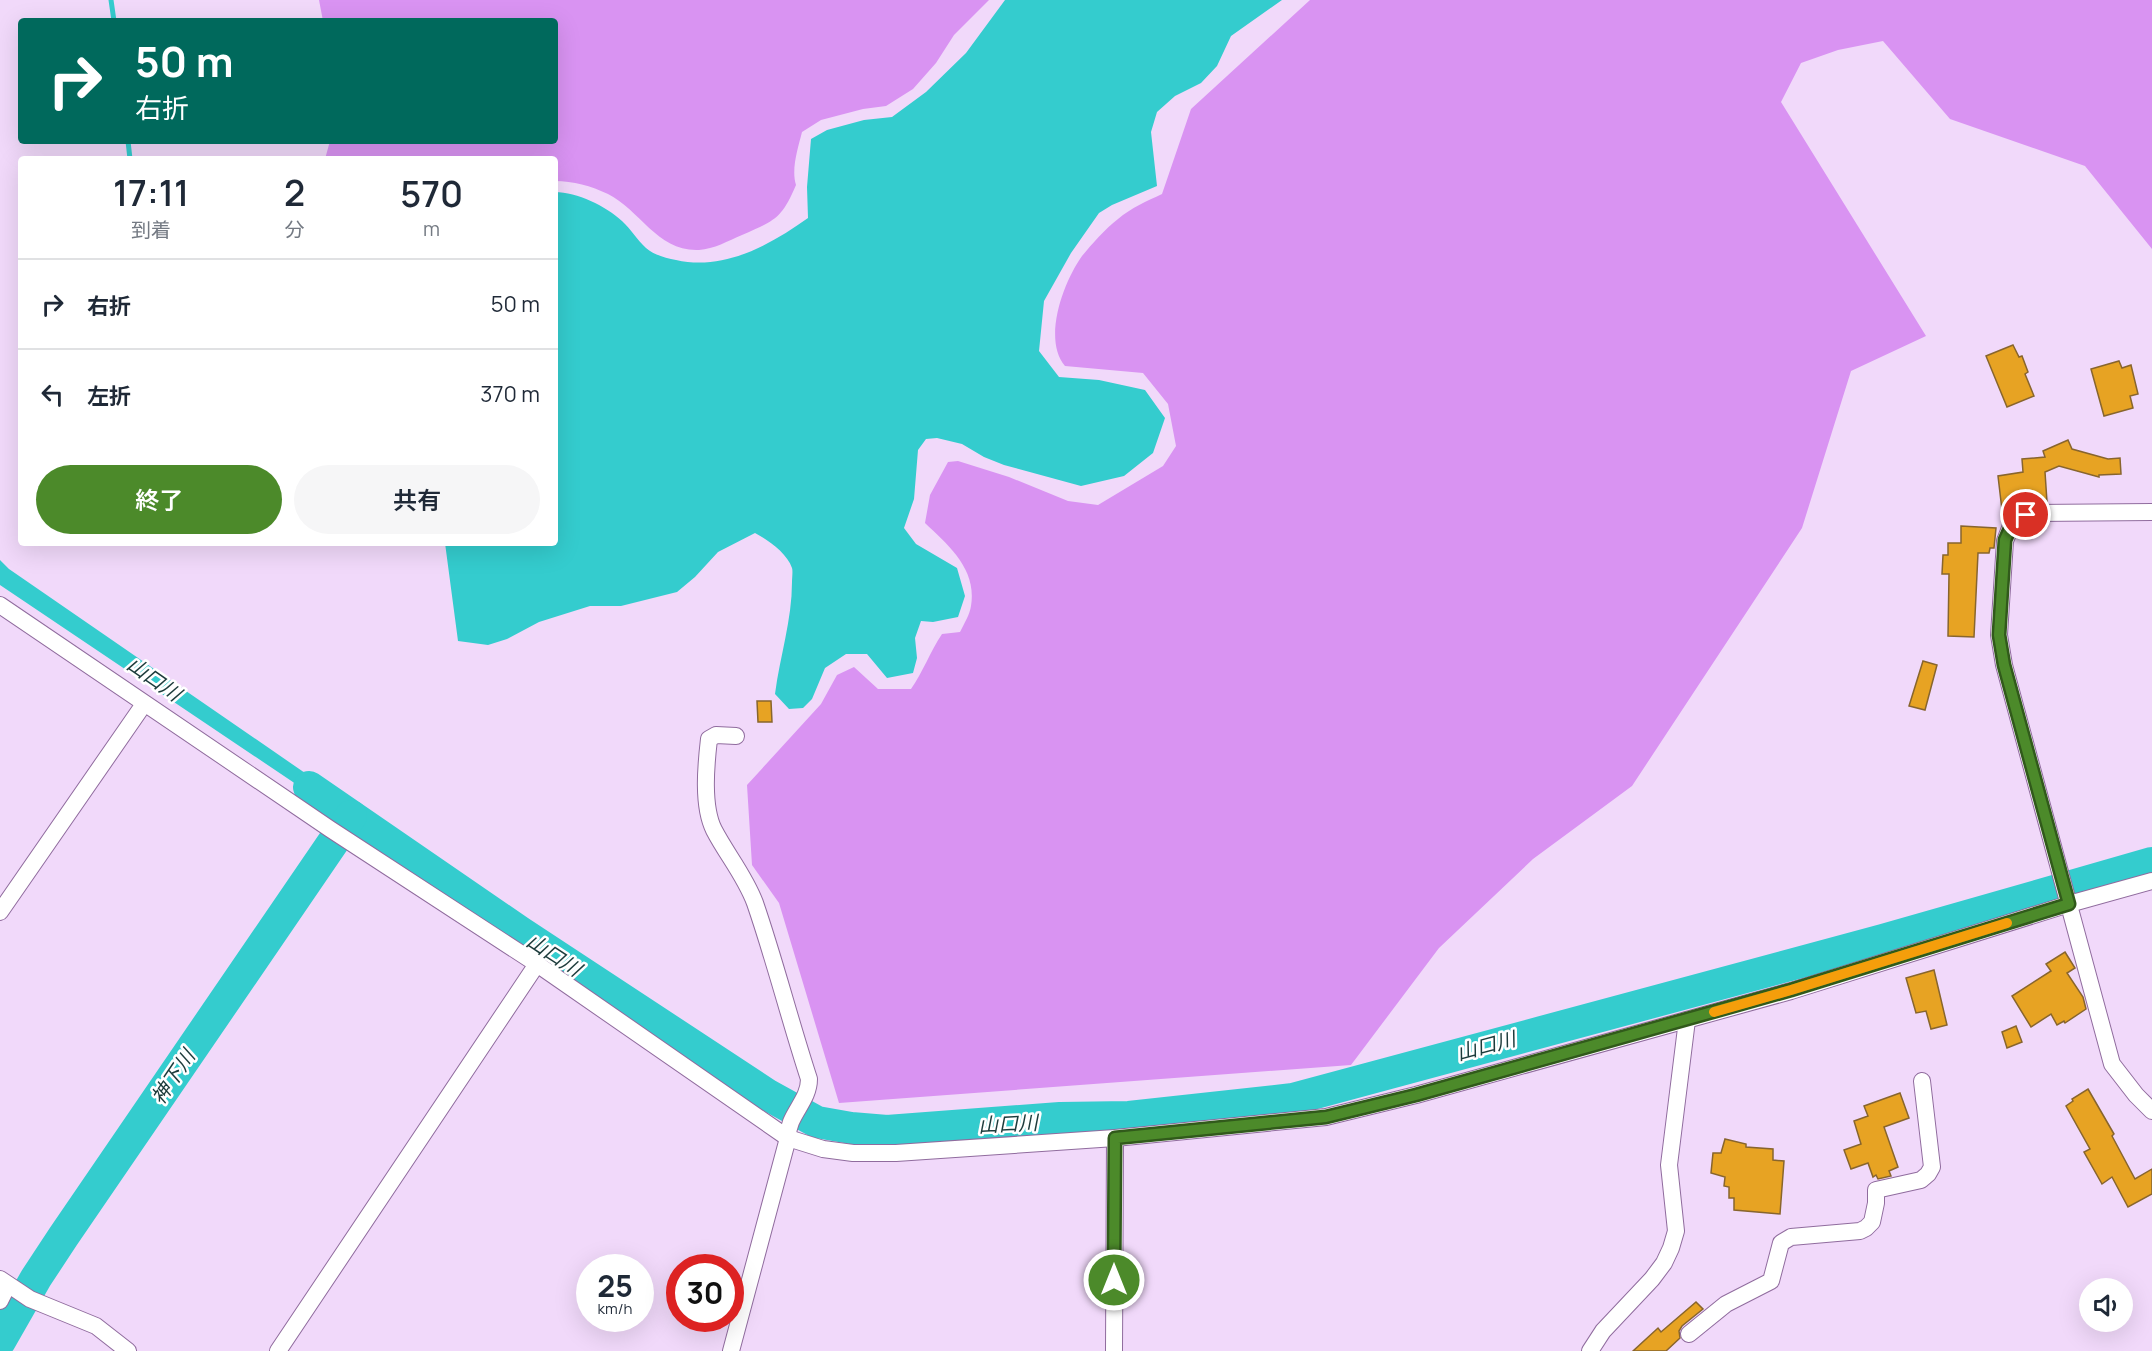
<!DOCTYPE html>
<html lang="ja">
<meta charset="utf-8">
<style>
body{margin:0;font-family:Manrope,"Noto Sans JP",sans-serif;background:#f6f6f7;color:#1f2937;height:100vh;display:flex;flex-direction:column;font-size:22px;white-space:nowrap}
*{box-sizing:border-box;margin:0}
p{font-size:20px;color:#747a83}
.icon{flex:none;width:33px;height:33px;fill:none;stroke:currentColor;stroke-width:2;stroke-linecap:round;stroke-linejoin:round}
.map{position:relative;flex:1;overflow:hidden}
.panel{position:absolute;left:18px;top:156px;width:540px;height:390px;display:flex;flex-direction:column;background:#fff;border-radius:6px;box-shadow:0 6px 24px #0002}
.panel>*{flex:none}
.banner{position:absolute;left:18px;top:18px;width:540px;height:126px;border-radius:6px;box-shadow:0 6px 24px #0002;background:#00695c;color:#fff;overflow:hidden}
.fabs{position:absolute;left:2079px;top:1278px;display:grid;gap:12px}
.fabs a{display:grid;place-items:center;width:54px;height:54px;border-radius:50%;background:#fff;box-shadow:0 6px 24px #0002;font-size:30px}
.speed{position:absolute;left:576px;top:1254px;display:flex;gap:12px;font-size:30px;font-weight:700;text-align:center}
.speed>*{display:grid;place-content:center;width:78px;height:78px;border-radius:50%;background:#fff;box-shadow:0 6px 24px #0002;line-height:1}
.speed small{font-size:15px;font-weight:400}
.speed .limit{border:9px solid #d22;background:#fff;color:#111}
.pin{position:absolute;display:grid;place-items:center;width:51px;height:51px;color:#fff;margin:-26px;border:3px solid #fff;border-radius:50%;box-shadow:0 2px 6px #0007}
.me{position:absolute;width:66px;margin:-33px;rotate:0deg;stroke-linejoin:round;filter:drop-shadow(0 0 4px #0008)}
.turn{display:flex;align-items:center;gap:21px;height:126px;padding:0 18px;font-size:27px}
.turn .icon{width:78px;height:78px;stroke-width:2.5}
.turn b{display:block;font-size:42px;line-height:51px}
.eta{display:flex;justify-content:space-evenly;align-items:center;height:102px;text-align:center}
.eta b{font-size:36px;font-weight:600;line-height:42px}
.cta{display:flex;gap:12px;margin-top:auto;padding:12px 18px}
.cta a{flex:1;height:69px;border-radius:36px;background:#4c8a2a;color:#fff;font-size:24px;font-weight:600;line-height:69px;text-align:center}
.cta a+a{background:#f6f6f7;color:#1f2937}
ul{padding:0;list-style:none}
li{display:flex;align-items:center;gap:18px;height:90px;padding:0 18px;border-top:2px solid #e0e1e3}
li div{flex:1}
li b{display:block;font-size:22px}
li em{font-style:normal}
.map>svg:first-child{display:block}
</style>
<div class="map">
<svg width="2152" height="1351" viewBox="0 0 2152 1351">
<rect width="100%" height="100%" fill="#f1d9fa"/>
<g fill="#d993f2">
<path d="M 319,0 L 989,0 L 954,35 L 936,63 L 913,89 L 886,106 L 863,109 L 821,120 L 802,132 C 798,148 791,169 796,185 C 781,220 775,220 742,235 C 728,241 714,249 699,250 C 658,252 640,210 608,194 C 591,186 573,181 555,181 L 555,159 L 325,159 L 330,141 L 555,141 L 555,21 L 323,21 Z"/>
<path d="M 1310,0 L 2152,0 L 2152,249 L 2085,166 L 1950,119 L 1883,41 L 1838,50 L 1801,63 L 1781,102 L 1926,336 L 1851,371 L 1802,528 L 1632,786 L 1533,859 L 1439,948 L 1351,1065 L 839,1103 L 779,903 L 752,865 L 747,785 L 821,704 L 837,675 L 854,667 L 878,689 L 911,689 C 923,672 930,652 942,634 L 960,632 C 964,624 970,614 971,606 C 977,569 949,546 925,523 L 930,495 L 948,462 L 958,461 L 1009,477 L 1068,501 L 1098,505 L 1163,466 L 1176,446 L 1168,404 L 1143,373 L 1065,366 C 1042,339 1064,281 1082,256 C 1092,244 1105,229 1118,219 C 1131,208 1147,201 1162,194 L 1191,109 Z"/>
</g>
<g fill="#34ccce">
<path d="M 1005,0 L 1282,0 L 1231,36 L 1217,66 L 1201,83 L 1175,96 L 1157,112 L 1151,132 L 1157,186 L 1112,205 L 1099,213 L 1071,253 L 1044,301 L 1039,351 L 1059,377 L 1099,380 L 1145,390 L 1165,418 L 1153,453 L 1124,476 L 1081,486 L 1004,465 L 984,457 L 962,444 L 937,438 L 926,439 L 918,450 L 914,499 L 904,528 L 916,544 L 957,568 L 965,596 L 958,617 L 933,622 L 921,621 L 915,638 L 917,658 L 913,673 L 887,678 L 867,654 L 846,654 L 825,668 L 812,699 L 803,708 L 789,709 L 775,694 C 780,656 792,620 792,582 C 792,578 793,571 792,568 C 787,553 768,540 755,533 L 718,552 L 695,577 L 677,592 L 621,606 L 590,606 L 539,622 L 507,639 L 488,645 L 458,641 L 445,543 L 555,543 L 555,192 C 577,192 606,206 622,221 C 631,229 637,240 646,248 C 654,255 666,258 676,260 C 724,271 770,245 808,218 L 807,187 L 811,139 L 827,130 L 864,120 L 892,117 L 926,92 L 966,53 Z"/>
<path d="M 0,560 L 9,569 L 350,804 L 342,815 L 0,585 Z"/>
</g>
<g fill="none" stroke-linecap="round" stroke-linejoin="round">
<g stroke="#34ccce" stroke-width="5">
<path d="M 111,0 L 114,21"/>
<path d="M 128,141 L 130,159"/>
</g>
<g stroke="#34ccce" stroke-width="32">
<path d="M 309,787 L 520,932 L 768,1095 L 817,1122 L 851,1128 L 887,1131 L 1060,1118 L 1129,1117 L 1293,1099 L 1883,940 L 2152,863"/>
<path d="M 0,1341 L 36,1278 L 63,1237 L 351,816"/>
</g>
</g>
<g fill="#e7a323" stroke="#88652d" stroke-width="1.5">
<path d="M 2013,345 L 2019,357 L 2022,356 L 2028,372 L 2025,374 L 2034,396 L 2007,407 L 1986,356 Z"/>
<path d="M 2119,361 L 2122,368 L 2131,365 L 2138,394 L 2130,396 L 2133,408 L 2104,416 L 2091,369 Z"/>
<path d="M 2068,440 L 2072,449 L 2108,459 L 2120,458 L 2121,474 L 2099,475 L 2099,477 L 2059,466 L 2045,472 L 2047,502 L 2033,503 L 2002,510 L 1998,476 L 2023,472 L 2022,459 L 2045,457 L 2043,451 Z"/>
<path d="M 1961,526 L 1996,528 L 1994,548 L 1990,548 L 1989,553 L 1978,553 L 1974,637 L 1948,636 L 1949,574 L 1942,574 L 1943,555 L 1948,555 L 1948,543 L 1961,543 Z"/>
<path d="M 1923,661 L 1937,665 L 1925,710 L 1909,706 Z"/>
<path d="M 757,701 L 771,701 L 772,722 L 758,722 Z"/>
<path d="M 2065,952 L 2075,968 L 2067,973 L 2083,997 L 2086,1009 L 2065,1023 L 2064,1021 L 2057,1025 L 2051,1014 L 2031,1027 L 2012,996 L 2051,971 L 2046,964 Z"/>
<path d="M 1934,970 L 1947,1025 L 1931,1029 L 1926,1011 L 1916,1013 L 1906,978 Z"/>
<path d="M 2016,1026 L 2022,1042 L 2007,1048 L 2002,1032 Z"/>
<path d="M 2088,1089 L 2114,1134 L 2112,1136 L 2135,1179 L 2152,1169 L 2152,1194 L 2128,1207 L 2112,1177 L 2102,1184 L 2084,1152 L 2090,1149 L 2066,1106 L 2073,1101 L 2072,1099 Z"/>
<path d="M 1900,1093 L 1909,1118 L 1884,1127 L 1898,1167 L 1889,1171 L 1891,1176 L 1878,1179 L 1876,1175 L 1873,1177 L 1868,1163 L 1851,1169 L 1844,1150 L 1861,1144 L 1854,1121 L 1868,1116 L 1864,1106 Z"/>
<path d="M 1725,1139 L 1746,1144 L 1746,1147 L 1773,1149 L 1773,1160 L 1784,1161 L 1780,1214 L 1734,1210 L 1734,1198 L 1729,1198 L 1729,1187 L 1724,1186 L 1725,1177 L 1711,1173 L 1713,1153 L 1721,1153 Z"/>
<path d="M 1696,1302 L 1703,1309 L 1682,1326 L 1679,1331 L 1680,1338 L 1666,1351 L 1633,1351 L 1658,1328 L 1661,1332 Z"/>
</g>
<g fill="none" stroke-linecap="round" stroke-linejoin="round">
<g stroke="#906c9e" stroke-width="18">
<g id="street">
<path d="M 2152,512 L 2035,513 L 2026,515 L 2012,523 L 2005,541 L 1999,635 L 2004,665 L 2112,1064 L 2136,1095 L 2152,1111"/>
<path d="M 0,605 L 330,829 L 537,964 L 788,1138 L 823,1149 L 853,1153 L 896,1153 L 1115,1138 L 1326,1117 L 1416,1095 L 1791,991 L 2069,904 L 2152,881"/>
<path d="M 0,912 L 144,704"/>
<path d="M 0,1279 L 30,1299 L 96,1326 L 128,1351"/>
<path d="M 0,1301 L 8,1285"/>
<path d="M 1689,1334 L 1726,1304 L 1771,1281 L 1781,1243 L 1791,1237 L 1860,1231 L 1866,1228 L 1872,1222 L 1876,1203 L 1876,1190 L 1921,1180 L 1928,1174 L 1932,1167 L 1922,1081"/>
<path d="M 278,1351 L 537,964"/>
<path d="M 731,1351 L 788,1138 C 787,1115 809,1102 809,1079 C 790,1021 775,961 755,903 C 745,876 727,855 714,830 C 702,806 706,765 709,739 L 716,735 L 736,736"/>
<path d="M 1114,1351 L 1115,1138"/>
<path d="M 1590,1351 L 1603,1331 L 1652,1279 L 1664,1263 L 1671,1248 L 1676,1231 L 1669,1165 L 1687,1020"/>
</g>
</g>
<use href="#street" stroke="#fff" stroke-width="16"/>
</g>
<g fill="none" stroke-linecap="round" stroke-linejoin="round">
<g stroke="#315a1b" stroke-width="15">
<path id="route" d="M 1114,1280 L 1115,1138 L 1326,1117 L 1416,1095 L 1791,990 L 2069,904 L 2004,665 L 1999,635 L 2005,540 L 2012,524 L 2026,515"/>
</g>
<use href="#route" stroke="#4c8a2a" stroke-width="10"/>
<path stroke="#f59e0b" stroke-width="10" d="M 1714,1012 L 1791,990 L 2007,923"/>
</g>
<g text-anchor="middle" stroke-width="5" stroke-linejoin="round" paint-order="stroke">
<g font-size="20" font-style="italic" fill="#1c3b3b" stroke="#fff">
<text transform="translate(154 679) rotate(35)" y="7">山口川</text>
<text transform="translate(554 955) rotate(33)" y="7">山口川</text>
<text transform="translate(1486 1046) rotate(-15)" y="7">山口川</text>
<text transform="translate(173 1077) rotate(-56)" y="7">神下川</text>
<text transform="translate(1008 1124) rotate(-3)" y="7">山口川</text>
</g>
</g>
</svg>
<div class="fabs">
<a><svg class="icon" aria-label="sound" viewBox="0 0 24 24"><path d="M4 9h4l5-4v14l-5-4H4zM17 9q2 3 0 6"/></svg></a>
</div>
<div class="speed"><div>25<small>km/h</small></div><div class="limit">30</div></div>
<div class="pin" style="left:2026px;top:515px;background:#d93025"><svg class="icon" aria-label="arrive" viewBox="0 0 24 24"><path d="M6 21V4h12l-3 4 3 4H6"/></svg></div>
<svg class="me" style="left:1114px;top:1280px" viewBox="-20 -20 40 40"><circle r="17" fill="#4c8a2a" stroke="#fff" stroke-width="3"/><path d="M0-11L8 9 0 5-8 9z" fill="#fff"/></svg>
<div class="banner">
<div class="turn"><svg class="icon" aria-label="right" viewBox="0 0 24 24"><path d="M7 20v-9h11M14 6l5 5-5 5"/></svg><div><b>50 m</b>右折</div></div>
</div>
<section class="panel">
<div class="eta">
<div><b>17:11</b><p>到着</p></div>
<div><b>2</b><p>分</p></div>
<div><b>570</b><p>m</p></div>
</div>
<ul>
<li><svg class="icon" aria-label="right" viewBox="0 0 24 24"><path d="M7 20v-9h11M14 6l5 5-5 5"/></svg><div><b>右折</b></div><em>50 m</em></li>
<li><svg class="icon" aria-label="left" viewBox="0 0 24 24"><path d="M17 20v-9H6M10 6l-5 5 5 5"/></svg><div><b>左折</b></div><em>370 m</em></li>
</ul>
<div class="cta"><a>終了</a><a>共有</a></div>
</section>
</div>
